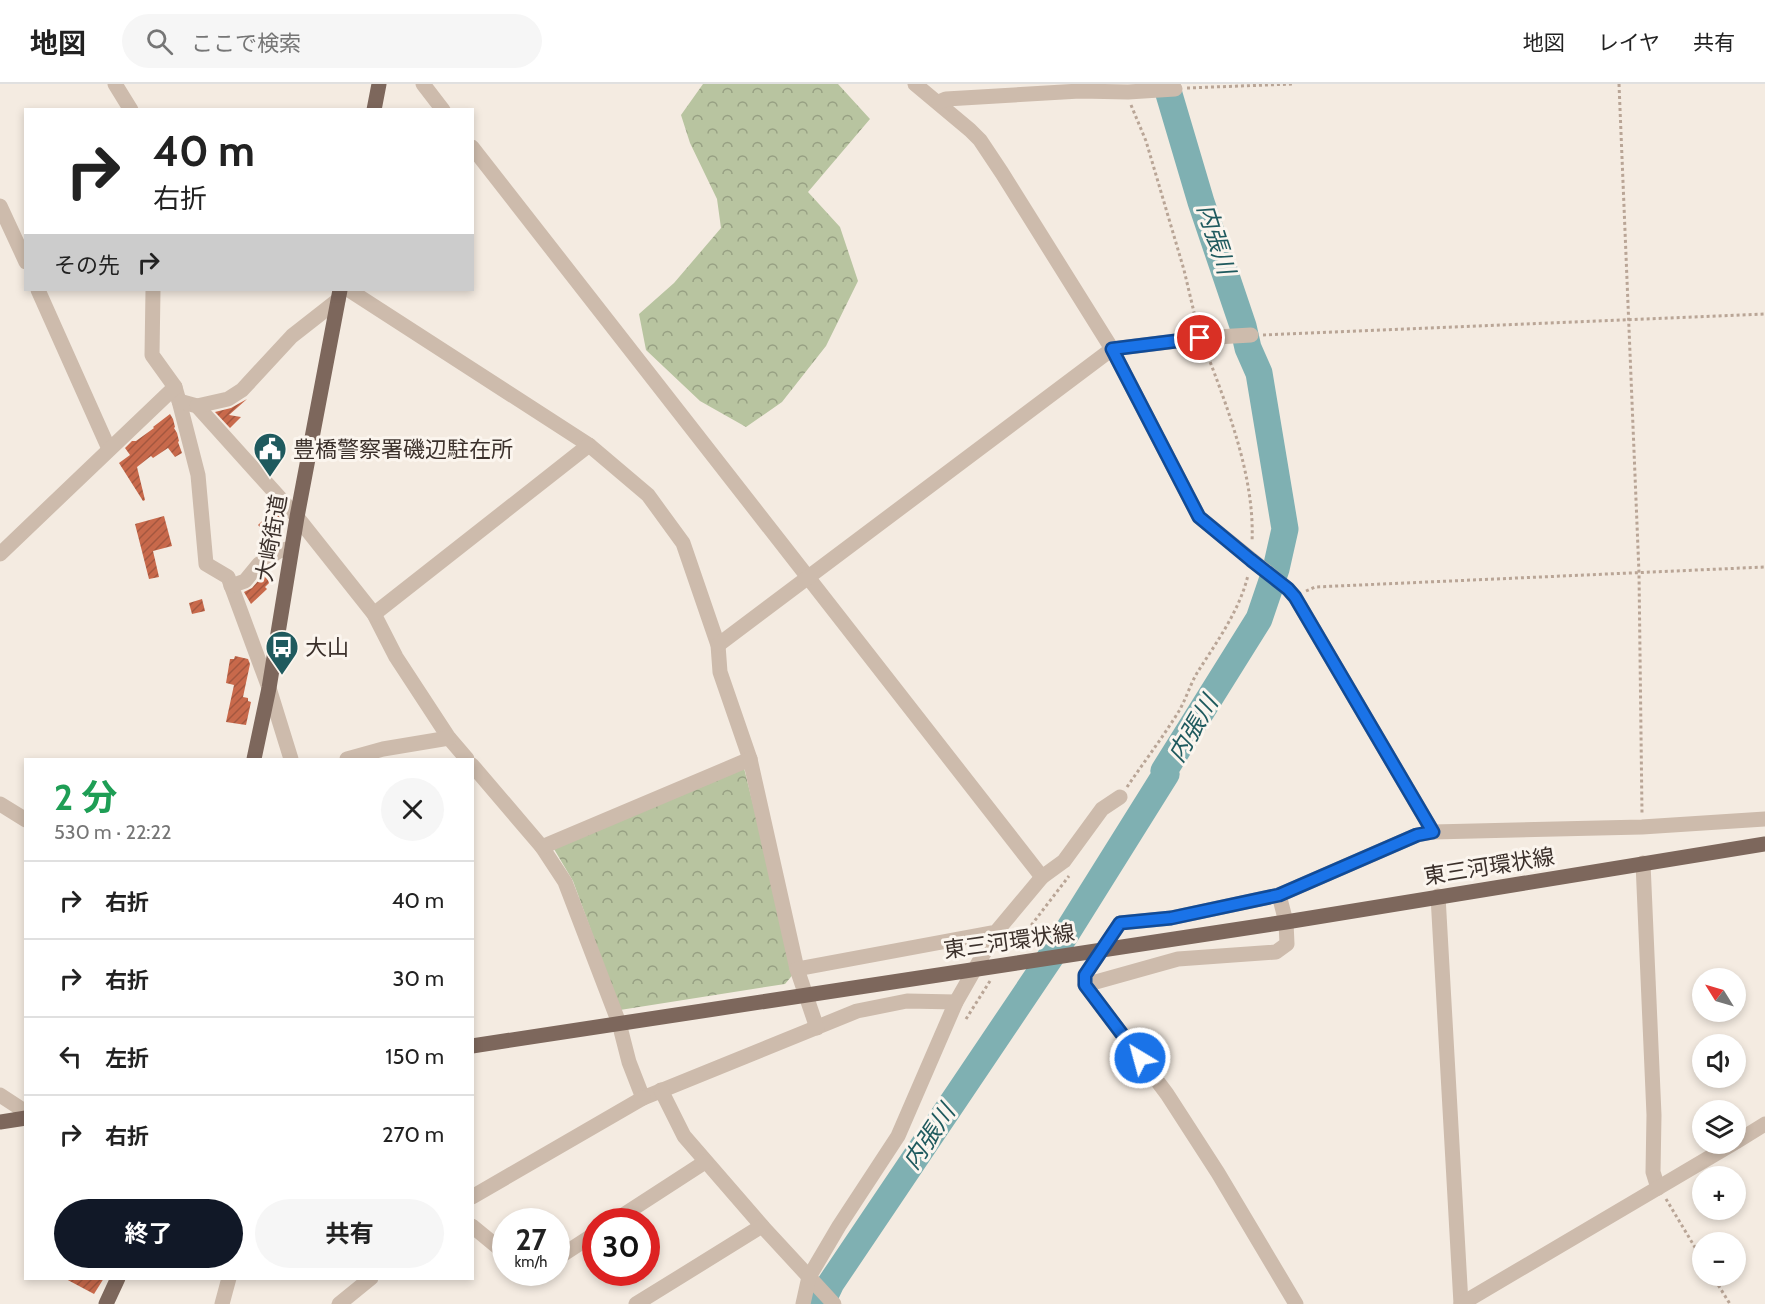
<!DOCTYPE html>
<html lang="ja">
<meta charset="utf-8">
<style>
body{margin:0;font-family:Cabin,"Noto Sans JP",sans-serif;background:#f6f6f6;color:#222;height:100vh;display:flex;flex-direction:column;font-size:22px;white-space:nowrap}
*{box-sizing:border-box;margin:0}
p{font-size:20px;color:#767676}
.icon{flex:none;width:33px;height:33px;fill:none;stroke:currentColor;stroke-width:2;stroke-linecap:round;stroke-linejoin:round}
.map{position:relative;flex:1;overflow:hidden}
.panel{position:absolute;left:24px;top:674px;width:450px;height:522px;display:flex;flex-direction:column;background:#fff;border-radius:0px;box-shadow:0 3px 9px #0003}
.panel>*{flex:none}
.banner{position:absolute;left:24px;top:24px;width:450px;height:183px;border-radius:0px;box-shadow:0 3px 9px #0003;background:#fff;color:#222;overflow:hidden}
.needle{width:39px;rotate:307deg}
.tools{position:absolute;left:1692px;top:884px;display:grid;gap:12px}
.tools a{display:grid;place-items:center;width:54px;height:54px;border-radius:50%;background:#fff;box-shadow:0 3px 9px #0003;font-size:30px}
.speed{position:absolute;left:492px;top:1124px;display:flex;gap:12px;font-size:30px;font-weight:700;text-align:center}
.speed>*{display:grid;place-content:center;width:78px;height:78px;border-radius:50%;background:#fff;box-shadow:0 3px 9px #0003;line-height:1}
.speed small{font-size:15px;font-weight:400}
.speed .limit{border:9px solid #d22;background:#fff;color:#111}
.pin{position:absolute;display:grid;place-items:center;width:51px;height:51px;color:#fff;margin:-26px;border:3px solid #fff;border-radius:50%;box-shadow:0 2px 6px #0007}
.me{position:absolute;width:66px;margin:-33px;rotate:323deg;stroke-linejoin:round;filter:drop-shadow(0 0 4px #0008)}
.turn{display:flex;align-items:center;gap:21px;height:126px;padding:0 30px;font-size:27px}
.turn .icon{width:78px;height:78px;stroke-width:2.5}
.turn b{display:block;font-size:42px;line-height:51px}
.then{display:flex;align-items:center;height:57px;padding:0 30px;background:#0003;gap:12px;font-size:22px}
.round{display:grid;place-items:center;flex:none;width:63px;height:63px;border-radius:32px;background:#f6f6f6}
.summary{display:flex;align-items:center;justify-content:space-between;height:102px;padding:0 30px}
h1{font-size:36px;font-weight:700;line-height:45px;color:#1e9e55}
.action{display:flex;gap:12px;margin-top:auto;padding:12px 30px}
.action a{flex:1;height:69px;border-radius:36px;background:#111827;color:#fff;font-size:24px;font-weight:700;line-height:69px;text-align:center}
.action a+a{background:#f6f6f6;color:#222}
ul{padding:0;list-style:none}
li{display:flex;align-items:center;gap:18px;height:78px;padding:0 30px;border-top:2px solid #e0e0e0}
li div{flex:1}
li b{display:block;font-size:22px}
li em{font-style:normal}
header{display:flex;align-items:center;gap:36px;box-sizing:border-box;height:84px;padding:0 30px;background:#fff;border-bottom:2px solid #e0e0e0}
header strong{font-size:28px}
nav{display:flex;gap:33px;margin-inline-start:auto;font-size:21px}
.search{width:420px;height:54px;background:#f6f6f6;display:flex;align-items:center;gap:15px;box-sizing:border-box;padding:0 21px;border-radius:33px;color:#767676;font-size:22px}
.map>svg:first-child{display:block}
</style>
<header>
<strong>地図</strong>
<div class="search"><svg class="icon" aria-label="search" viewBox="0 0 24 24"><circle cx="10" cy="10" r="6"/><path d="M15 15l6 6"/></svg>ここで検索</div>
<nav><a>地図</a><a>レイヤ</a><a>共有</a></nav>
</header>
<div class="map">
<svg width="1765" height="1220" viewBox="0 0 1765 1220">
<defs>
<pattern id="forest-crowns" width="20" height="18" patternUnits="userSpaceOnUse" patternTransform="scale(1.5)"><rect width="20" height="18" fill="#b8c4a0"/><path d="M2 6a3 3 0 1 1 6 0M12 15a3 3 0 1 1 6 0" fill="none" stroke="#97a083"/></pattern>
<pattern id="building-hatch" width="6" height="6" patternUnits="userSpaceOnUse" patternTransform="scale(1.5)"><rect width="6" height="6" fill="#c8694b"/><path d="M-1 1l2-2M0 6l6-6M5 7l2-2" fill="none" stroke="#a4573f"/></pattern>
</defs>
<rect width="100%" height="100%" fill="#f4ebe1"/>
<g fill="url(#forest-crowns)">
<path d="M 703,0 L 838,0 L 870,35 L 808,108 L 840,143 L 858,197 L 826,262 L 782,318 L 746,343 L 700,317 L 646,266 L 639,230 L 674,199 L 721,144 L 717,115 L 690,59 L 681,31 Z"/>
<path d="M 744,684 L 795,888 L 785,900 L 620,926 L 573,797 L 554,765 Z"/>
</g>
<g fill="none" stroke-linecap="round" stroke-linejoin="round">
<path stroke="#7fb0b2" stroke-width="27" d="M 821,1220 L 831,1199 L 1064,853 L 1166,690 L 1164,687 L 1259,535 L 1276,485 L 1285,445 L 1259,289 L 1248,264 L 1243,242 L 1201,118 L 1166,0"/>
</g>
<g fill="url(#building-hatch)">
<path d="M 247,315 L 229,331 L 241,333 L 230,344 L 215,328 L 231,324 Z"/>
<path d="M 170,330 L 173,335 L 175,343 L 174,344 L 177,349 L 179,357 L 178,358 L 182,369 L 175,373 L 168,364 L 153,374 L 151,372 L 137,383 L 145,416 L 143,417 L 119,379 L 130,371 L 125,364 L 132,357 L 136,357 L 154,344 L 153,343 Z"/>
<path d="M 275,425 L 285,436 L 268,452 L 258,441 Z"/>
<path d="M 164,432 L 172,462 L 153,467 L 159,493 L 149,495 L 135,440 Z"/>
<path d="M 263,491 L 270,498 L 265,503 L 267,505 L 251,520 L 244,508 L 252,504 Z"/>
<path d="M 202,515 L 205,527 L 192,530 L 189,519 Z"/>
<path d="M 235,572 L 248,575 L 250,580 L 243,613 L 248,614 L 248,617 L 251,618 L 246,641 L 226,638 L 234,601 L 226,599 L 230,575 L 234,575 Z"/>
<path d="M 64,1194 L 104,1194 L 94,1210 Z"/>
</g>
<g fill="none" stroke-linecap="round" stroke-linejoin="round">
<g stroke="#b9a596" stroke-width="3" stroke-dasharray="3 3" stroke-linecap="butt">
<path d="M 1619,0 L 1639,489 L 1642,730"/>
<path d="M 1187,4 L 1293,0"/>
<path d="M 1131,21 L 1146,57 L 1184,186 L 1197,241"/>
<path d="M 1263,251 L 1765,230"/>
<path d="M 1206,267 C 1228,325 1255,394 1252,458"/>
<path d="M 1306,507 L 1315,503 L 1765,483"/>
<path d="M 1127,703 C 1144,678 1163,653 1179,627 C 1186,615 1190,601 1197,589 C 1216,559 1240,526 1248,491"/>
<path d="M 1013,865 L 1069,792"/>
<path d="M 966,935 L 990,897"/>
<path d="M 1666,1115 L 1702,1175"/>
<path d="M 1712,1191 L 1730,1220"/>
</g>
<g stroke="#cdbbac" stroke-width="15">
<path d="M 115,0 L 131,26"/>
<path d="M 423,0 L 443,26"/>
<path d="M 915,0 L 970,46 L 980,56 L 1002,89 L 1112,265 L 1199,433 L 1288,505 L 1295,513 L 1433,748"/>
<path d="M 939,18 L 946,15 L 1080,7 L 1128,8 L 1175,5"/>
<path d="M 472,63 L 1042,793"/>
<path d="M 0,122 L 26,178"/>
<path d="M 38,206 L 109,365"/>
<path d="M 153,206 L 152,271 L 175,303 L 179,317 L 198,391 L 206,480 L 228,493 L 269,604 L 291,675"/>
<path d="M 349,206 L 589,361 L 648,411 L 683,459 L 718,561 L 720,588 L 750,675 L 797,885"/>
<path d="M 179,317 L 197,322 L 297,433 L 374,530 L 396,573 L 449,654 L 467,675"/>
<path d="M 197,322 L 228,315 L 242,306 L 292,252 L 338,216"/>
<path d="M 0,470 L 175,303"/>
<path d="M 231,502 L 245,497 L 259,480 L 279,467 L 291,464"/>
<path d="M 374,530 L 589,361"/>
<path d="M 718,561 L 1112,265 L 1200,254 L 1251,251"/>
<path d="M 347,675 L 383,665 L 449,654"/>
<path d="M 472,681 L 542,763 L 565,798 L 619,939 L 629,978 L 643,1014 L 857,927 L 907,917 L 956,918"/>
<path d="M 0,720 L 26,736"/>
<path d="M 542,763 L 750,675"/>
<path d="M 1643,779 L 1654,1031 L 1653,1088 L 1658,1104"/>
<path d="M 1438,812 L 1461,1220"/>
<path d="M 1085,901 L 1085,891 L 1120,839 L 1171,834 L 1279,811"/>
<path d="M 817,944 L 797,885 L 996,848 L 1042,793 L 1064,777 L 1102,725 L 1120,713"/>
<path d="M 661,1006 L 684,1052 L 762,1142 L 834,1220"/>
<path d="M 0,1011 L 26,1028"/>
<path d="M 1736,1058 L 1765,1040"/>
<path d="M 472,1113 L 643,1014"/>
<path d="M 614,1137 L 705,1078"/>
<path d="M 472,1142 L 506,1170"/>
<path d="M 556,1175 L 596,1149"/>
<path d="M 526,1188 L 531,1192 L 536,1188"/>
<path d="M 222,1220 L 229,1194"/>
<path d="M 339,1220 L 371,1194"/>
<path d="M 636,1220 L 762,1142"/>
<path d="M 803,1220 L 809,1193 L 839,1142 L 898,1052 L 956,918 L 996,848"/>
<path d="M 1296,1220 L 1218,1089 L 1167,1010 L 1085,901 L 1178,875 L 1276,868 L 1287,860 L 1286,838 L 1279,811 L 1417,751 L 1433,748 L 1642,743 L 1765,735"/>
<path d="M 1461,1220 L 1734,1059"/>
</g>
<g stroke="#7d675c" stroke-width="15">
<path d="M 374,26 L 379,0"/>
<path d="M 254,675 L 269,604 L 297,433 L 340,206"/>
<path d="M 472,962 L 1286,838 L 1765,760"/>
<path d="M 0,1038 L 26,1034"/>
<path d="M 106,1220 L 118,1194"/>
</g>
</g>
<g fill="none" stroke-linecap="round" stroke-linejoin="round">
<g stroke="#114b97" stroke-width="15">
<path id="route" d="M 1140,974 L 1085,901 L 1085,891 L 1120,839 L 1171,834 L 1279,811 L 1417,751 L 1433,748 L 1295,513 L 1288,505 L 1251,476 L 1199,433 L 1112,265 L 1200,254"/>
</g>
<use href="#route" stroke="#1a73e8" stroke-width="10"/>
</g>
<defs>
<g id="civic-pin" transform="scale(1.725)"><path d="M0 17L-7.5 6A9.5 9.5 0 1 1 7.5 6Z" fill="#1f5a5e" stroke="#fbf5ee"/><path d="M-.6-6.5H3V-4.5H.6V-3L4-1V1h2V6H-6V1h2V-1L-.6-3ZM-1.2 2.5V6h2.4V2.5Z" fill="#fff"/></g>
<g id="bus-pin" transform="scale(1.725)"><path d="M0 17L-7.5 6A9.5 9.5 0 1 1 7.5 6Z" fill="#1f5a5e" stroke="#fbf5ee"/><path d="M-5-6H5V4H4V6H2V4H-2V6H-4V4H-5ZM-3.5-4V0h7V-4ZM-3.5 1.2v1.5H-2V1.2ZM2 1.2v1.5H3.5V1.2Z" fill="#fff"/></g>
</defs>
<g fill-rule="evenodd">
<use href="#civic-pin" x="270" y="365"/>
<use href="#bus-pin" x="282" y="563"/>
</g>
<g text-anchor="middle" stroke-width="6" stroke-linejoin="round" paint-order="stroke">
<g font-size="22" fill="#3b302b" stroke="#fbf5ee" text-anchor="start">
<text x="293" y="373">豊橋警察署磯辺駐在所</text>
<text x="305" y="571">大山</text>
</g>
<g font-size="22" fill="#3b302b" stroke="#fbf5ee">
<text transform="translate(271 454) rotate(-80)" y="8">大崎街道</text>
<text transform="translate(1489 782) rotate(-9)" y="8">東三河環状線</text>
<text transform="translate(1009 857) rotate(-8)" y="8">東三河環状線</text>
</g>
<g font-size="24" font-style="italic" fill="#1f5a5e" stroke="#fbf5ee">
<text transform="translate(1216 155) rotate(72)" y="8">内張川</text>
<text transform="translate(1193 645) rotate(-59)" y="8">内張川</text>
<text transform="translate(929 1053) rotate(-56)" y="8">内張川</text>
</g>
</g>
</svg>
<div class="tools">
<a><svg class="needle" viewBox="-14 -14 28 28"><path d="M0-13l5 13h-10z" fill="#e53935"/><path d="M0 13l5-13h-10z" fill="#767676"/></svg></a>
<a><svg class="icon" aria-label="sound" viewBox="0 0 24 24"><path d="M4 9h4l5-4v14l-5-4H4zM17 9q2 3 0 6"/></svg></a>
<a><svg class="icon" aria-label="layers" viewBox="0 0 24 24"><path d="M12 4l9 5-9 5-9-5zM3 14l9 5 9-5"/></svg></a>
<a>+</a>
<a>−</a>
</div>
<div class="speed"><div>27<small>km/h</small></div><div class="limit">30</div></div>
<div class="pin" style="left:1200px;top:254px;background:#d93025"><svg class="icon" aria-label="arrive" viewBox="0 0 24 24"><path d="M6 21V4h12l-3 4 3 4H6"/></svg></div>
<svg class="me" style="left:1140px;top:974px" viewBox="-20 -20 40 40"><circle r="17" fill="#1a73e8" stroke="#fff" stroke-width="3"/><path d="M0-11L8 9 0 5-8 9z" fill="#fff"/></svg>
<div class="banner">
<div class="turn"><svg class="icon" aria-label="right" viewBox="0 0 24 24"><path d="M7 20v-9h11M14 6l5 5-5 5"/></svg><div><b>40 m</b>右折</div></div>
<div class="then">その先<svg class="icon" aria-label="right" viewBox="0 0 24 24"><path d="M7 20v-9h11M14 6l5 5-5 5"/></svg></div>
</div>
<section class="panel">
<div class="summary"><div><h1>2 分</h1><p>530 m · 22:22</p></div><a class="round"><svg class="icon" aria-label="close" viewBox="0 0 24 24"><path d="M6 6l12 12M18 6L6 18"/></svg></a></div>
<ul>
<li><svg class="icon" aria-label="right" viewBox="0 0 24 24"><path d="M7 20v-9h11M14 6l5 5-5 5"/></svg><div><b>右折</b></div><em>40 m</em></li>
<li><svg class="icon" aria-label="right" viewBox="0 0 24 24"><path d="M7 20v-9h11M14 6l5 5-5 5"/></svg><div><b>右折</b></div><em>30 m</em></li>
<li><svg class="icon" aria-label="left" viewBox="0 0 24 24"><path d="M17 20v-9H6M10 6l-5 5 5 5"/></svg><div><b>左折</b></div><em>150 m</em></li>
<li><svg class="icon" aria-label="right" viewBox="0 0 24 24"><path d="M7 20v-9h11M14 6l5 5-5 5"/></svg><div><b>右折</b></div><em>270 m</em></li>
</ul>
<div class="action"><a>終了</a><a>共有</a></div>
</section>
</div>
